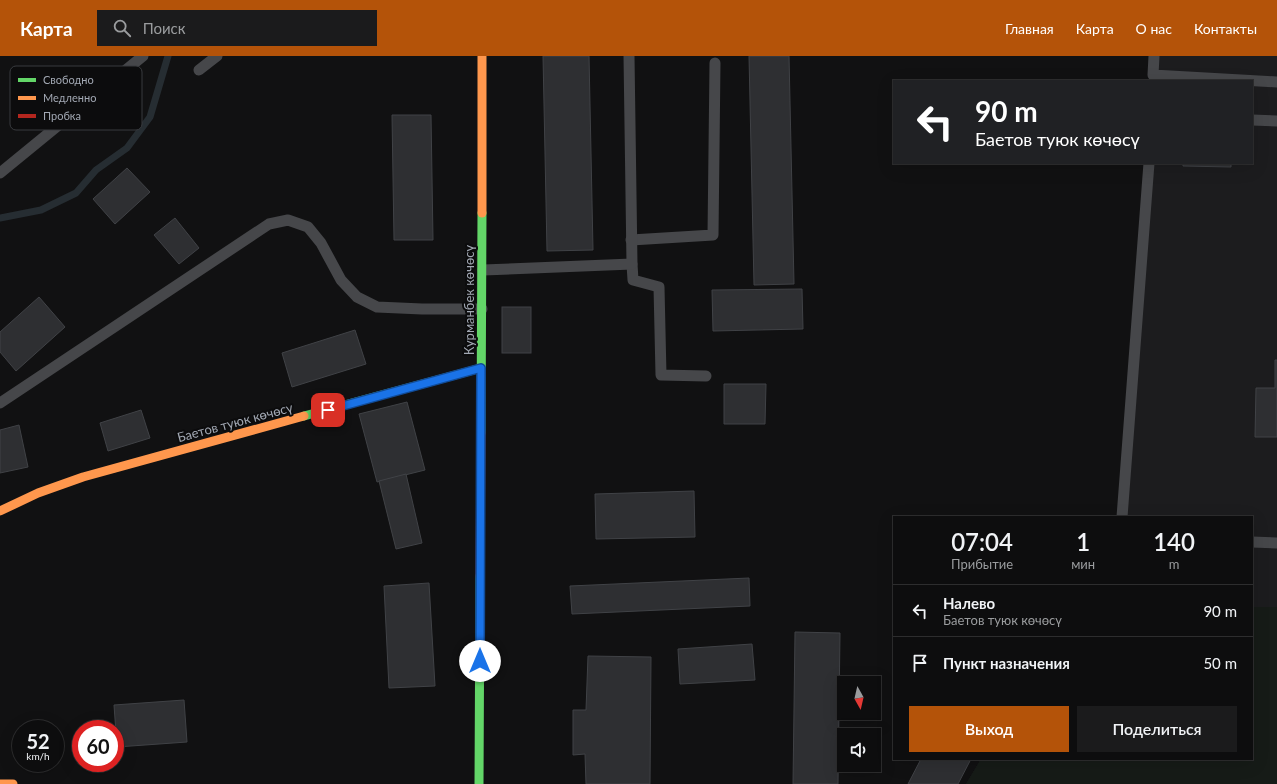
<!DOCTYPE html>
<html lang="ru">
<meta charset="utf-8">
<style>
body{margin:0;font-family:Lato,sans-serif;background:#1b1b1c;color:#f1f3f6;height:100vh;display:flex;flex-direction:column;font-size:15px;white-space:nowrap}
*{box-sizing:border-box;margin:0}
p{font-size:13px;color:#9a9c9e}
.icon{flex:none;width:22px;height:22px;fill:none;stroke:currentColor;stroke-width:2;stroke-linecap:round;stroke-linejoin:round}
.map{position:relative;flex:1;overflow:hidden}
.side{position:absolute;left:893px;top:460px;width:360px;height:244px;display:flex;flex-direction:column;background:#0d0d0e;border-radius:0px;box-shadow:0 4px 16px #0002,0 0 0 1px #2d2d2e}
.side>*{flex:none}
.banner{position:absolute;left:893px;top:24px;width:360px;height:84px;border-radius:0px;box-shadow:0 4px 16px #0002,0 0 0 1px #2d2d2e;background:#202124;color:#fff;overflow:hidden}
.needle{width:26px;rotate:172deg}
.tools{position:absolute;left:837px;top:620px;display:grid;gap:8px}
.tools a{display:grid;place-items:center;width:44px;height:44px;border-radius:0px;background:#0d0d0e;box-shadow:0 4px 16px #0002,0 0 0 1px #2d2d2e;font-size:20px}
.speed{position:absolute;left:12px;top:664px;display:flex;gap:8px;font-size:20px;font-weight:700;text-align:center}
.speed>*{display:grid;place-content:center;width:52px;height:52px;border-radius:50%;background:#0d0d0e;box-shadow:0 4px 16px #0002,0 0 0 1px #2d2d2e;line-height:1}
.speed small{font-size:10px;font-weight:400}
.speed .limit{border:6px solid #d22;background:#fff;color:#111}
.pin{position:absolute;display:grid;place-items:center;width:34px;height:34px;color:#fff;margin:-17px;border-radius:8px;box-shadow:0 2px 6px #0006}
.me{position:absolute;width:44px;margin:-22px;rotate:0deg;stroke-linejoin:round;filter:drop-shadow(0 0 3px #0008)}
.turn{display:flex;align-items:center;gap:14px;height:84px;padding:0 16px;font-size:18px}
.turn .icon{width:52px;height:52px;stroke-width:2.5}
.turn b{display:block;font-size:28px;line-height:34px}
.eta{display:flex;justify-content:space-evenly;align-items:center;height:68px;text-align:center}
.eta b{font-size:24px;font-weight:600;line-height:28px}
.action{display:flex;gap:8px;margin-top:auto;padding:8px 16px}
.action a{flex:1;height:46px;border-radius:0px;background:#b45309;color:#fff;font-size:16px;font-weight:600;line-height:46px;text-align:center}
.action a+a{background:#1b1b1c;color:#f1f3f6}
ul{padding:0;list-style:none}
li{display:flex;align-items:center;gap:12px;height:52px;padding:0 16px;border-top:1px solid #2d2d2e}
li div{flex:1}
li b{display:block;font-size:15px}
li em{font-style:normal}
header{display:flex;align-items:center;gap:24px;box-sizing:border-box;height:56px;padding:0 20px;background:#b45309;color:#fff}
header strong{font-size:19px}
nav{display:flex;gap:22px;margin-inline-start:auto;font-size:14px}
.search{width:280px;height:36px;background:#1b1b1c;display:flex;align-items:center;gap:10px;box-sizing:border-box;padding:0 14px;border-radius:0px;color:#9a9c9e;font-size:15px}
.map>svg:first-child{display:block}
</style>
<header>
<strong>Карта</strong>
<div class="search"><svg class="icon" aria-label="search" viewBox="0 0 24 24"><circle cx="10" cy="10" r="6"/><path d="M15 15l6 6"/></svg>Поиск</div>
<nav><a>Главная</a><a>Карта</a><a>О нас</a><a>Контакты</a></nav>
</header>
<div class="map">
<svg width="1277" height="728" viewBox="0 0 1277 728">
<rect width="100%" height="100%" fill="#111112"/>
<path fill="#1c1c1e" d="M 1154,0 L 1277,0 L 1277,728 L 966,728 L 981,703 L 1252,703 L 1252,461 L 1121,461 L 1146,107 L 1252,107 L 1252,25 L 1152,25 Z"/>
<path fill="#161b17" d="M 1252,551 L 1277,551 L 1277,728 L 966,728 L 981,703 L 1252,703 Z"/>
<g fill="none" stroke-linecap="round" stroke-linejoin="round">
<path stroke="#262d32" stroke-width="7" d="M 0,162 L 41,154 L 76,137 L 96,114 L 127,92 L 150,61 L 168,0"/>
</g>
<g fill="#2e2f32" stroke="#404246">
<path d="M 543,0 L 589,0 L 593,194 L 547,195 Z"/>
<path d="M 749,0 L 789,0 L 794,228 L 754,229 Z"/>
<path d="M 392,59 L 431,59 L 433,184 L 394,184 Z"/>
<path d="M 1183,107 L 1231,107 L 1231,111 L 1183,110 Z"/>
<path d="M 127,112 L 150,136 L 115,168 L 93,143 Z"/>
<path d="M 175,162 L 199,192 L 179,208 L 154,179 Z"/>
<path d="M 802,233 L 803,273 L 713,275 L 712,234 Z"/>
<path d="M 39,241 L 65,271 L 16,315 L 0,296 L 0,276 Z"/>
<rect x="502" y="251" width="29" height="46"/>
<path d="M 355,274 L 366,308 L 292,331 L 282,297 Z"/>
<path d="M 1275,304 L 1277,304 L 1277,381 L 1255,381 L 1256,332 L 1275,332 Z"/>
<path d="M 724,328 L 766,328 L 765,368 L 724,368 Z"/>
<path d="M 407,346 L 425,414 L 377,426 L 359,358 Z"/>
<path d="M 141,354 L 150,382 L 108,395 L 100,367 Z"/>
<path d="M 19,369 L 28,411 L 0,417 L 0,374 Z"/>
<path d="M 406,418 L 422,487 L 396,493 L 379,425 Z"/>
<path d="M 694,435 L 695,481 L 596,483 L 595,438 Z"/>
<path d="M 749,522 L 750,550 L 572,558 L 570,530 Z"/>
<path d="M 429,527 L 435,630 L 389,632 L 384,530 Z"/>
<path d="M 795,576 L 840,577 L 838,728 L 793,728 Z"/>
<path d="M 752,588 L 755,624 L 680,628 L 678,593 Z"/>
<path d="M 588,600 L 651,601 L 650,728 L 586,728 L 585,698 L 573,699 L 573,654 L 586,654 Z"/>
<path d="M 184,644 L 187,686 L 117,691 L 114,649 Z"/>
<path d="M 921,703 L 971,703 L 958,728 L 908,728 Z"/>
</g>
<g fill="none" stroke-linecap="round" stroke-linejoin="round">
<g stroke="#46474a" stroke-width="11">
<path d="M 1154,0 L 1153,19 L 1277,26"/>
<path d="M 199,14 L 217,0"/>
<path d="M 1252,64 L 1277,65"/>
<path d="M 0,117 L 143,0"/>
<path d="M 631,184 L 713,179 L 715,7"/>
<path d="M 632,208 L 633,224 L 659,231 L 661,319 L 706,320"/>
<path d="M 483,214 L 632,208 L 629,0"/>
<path d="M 0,347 L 269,168 L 288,164 L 308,171 L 321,187 L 341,224 L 357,241 L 377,251 L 422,253 L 482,253"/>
<path d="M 1122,461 L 1149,107"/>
<path d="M 1252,486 L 1277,487"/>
</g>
<g stroke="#63d668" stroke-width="9">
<path d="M 304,360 L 481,312"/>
<path d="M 481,377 L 482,157"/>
<path d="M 479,728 L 480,520"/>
</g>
<g stroke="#ff974d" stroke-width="9">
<path d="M 482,0 L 482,157"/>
<path d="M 0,455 L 38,437 L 83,421 L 304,360"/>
<path d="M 0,728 L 13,728"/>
</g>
<path stroke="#b3261e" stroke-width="9" d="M 480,520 L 481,377"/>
</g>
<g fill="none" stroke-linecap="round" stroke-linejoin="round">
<g stroke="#114b97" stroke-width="10">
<path id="route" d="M 328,354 L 481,312 L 480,605"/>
</g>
<use href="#route" stroke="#1a73e8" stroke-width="7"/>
</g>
<g text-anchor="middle" stroke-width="4" stroke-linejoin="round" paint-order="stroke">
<g font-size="13" fill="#a2a8b3" stroke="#0c0c0d">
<text transform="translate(469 244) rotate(-90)" y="5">Курманбек көчөсү</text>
<text transform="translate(235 366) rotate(-15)" y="5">Баетов туюк көчөсү</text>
</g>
</g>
<rect x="10" y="10" width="132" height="64" rx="6" fill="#0c0c0d" stroke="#393b3f" stroke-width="1"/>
<rect x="18" y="22" width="18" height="4" fill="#63d668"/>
<rect x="18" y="40" width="18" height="4" fill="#ff974d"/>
<rect x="18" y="58" width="18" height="4" fill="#b3261e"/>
<g font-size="11" fill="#a2a8b3">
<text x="43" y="28">Свободно</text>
<text x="43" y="46">Медленно</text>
<text x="43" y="64">Пробка</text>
</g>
</svg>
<div class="tools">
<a><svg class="needle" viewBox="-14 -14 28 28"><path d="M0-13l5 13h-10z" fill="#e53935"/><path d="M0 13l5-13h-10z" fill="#9a9c9e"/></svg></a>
<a><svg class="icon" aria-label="sound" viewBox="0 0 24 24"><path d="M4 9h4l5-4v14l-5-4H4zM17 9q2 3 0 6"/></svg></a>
</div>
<div class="speed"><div>52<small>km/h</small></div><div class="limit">60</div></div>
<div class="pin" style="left:328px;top:354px;background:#d93025"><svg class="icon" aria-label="arrive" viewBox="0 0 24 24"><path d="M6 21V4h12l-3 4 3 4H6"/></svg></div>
<svg class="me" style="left:480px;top:605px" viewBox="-20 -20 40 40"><circle r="19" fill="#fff"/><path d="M0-13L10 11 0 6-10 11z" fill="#1a73e8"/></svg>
<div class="banner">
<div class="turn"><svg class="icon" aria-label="left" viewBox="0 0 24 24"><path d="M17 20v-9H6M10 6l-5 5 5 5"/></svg><div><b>90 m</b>Баетов туюк көчөсү</div></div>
</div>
<section class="side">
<div class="eta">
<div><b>07:04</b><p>Прибытие</p></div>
<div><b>1</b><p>мин</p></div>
<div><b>140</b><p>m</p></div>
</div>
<ul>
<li><svg class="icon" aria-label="left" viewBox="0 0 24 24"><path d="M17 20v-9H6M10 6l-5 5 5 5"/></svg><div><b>Налево</b><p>Баетов туюк көчөсү</p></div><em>90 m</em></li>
<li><svg class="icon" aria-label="arrive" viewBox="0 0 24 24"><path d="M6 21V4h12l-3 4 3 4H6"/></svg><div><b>Пункт назначения</b></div><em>50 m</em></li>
</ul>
<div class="action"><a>Выход</a><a>Поделиться</a></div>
</section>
</div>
